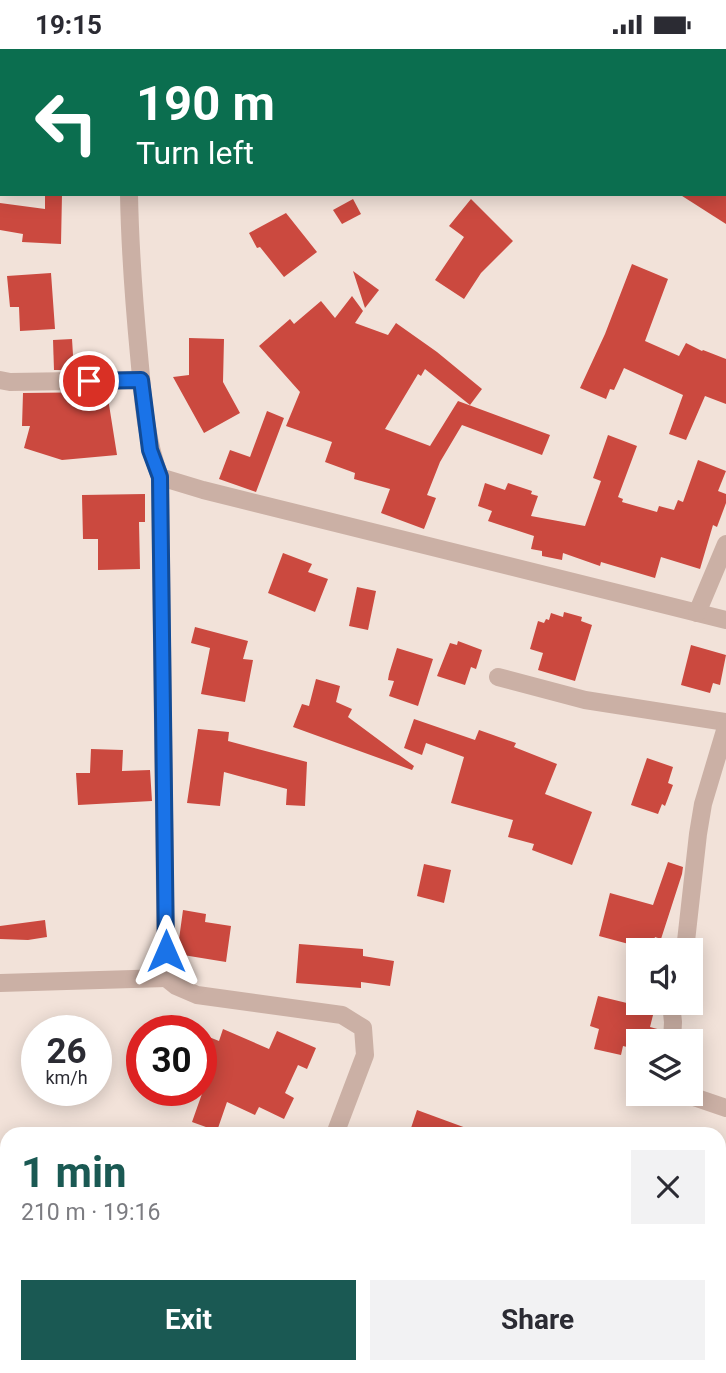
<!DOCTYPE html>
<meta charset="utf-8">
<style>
body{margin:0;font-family:Roboto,sans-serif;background:#f2f2f3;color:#2b2b33;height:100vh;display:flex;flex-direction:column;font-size:26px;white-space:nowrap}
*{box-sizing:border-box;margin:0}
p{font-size:23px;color:#7c7c81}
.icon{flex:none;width:38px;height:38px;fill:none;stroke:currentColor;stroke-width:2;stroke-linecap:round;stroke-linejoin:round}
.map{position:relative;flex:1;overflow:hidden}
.side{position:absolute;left:0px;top:1078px;width:726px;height:247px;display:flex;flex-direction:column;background:#fff;border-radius:21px 21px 0 0;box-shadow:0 4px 18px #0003}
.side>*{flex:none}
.top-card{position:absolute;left:0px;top:0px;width:726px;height:147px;box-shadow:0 4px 18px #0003;background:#0b6e4f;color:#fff;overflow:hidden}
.fabs{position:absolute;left:626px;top:889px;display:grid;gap:14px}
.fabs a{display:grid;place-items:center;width:77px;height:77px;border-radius:0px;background:#fff;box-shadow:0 4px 18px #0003;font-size:35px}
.speed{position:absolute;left:21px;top:966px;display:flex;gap:14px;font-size:35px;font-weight:700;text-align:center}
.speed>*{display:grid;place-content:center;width:91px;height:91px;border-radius:50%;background:#fff;box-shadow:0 4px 18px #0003;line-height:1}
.speed small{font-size:18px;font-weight:400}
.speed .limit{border:10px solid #d22;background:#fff;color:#111}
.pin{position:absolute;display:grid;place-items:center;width:60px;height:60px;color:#fff;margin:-30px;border:4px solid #fff;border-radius:50%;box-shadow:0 2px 7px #0007}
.me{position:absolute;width:77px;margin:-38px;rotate:0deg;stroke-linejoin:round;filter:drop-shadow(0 0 5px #0008)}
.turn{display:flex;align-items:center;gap:24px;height:147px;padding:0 21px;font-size:32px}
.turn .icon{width:91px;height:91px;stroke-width:2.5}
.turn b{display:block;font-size:49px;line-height:60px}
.round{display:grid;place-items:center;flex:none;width:74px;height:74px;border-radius:0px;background:#f2f2f3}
.summary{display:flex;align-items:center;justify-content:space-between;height:119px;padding:0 21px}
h1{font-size:42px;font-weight:700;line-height:52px;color:#1a5953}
.button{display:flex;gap:14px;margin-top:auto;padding:14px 21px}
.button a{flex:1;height:80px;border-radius:0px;background:#1a5953;color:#fff;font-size:28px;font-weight:700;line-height:80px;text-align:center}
.button a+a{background:#f2f2f3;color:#2b2b33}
.status{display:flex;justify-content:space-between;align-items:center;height:49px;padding:0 35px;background:#fff;direction:ltr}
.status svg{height:19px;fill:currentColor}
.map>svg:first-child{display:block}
</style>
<div class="status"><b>19:15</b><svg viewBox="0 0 49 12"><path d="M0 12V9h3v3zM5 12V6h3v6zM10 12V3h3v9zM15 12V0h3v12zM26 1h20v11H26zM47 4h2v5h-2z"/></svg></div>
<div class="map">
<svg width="726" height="1324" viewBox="0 0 726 1324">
<rect width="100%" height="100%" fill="#f2e2d9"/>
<g fill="#cb493f">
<path d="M 45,145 L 62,145 L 61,195 L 22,193 L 23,185 L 0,181 L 0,154 L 45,160 Z"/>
<path d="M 679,145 L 726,145 L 726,175 Z"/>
<path d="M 353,150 L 361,165 L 342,175 L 333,161 Z"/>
<path d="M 471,150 L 513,192 L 481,224 L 464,250 L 435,231 L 464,188 L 449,177 Z"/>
<path d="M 286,164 L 317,203 L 284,228 L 260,198 L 257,199 L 249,184 Z"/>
<path d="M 632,215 L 668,230 L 645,292 L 679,307 L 686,294 L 702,302 L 703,301 L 726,310 L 726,355 L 705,347 L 686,391 L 669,385 L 683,346 L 624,319 L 614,341 L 610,340 L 606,350 L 580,339 L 605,285 Z"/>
<path d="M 353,222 L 379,241 L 365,259 Z"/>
<path d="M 51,224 L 55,280 L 20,282 L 19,258 L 10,258 L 7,227 Z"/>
<path d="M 352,247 L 363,262 L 355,274 L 388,286 L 396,274 L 437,303 L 482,340 L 470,356 L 425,320 L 421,327 L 418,325 L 385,380 L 430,397 L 458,352 L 550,386 L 542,406 L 462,376 L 440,413 L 427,446 L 436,449 L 424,480 L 381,464 L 390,440 L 354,430 L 355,424 L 325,413 L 332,393 L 286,377 L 300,343 L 259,297 L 290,270 L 294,275 L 321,252 L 335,269 Z"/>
<path d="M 189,289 L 224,290 L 223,333 L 240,364 L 204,384 L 173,328 L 189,326 Z"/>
<path d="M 72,290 L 74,321 L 54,321 L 53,291 Z"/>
<path d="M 107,343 L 117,406 L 62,411 L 24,399 L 30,377 L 22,377 L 23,344 Z"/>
<path d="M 267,362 L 284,369 L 256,443 L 219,430 L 230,401 L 250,408 Z"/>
<path d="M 608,386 L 637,397 L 618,448 L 623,450 L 622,453 L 657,463 L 659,457 L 674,461 L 678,451 L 683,453 L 698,411 L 726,422 L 718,442 L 726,445 L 726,454 L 717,478 L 713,476 L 700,520 L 661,508 L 655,529 L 601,513 L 600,517 L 563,504 L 562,511 L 542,507 L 542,502 L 531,500 L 534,487 L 488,472 L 492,462 L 478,457 L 485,434 L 505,441 L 508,434 L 532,442 L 531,445 L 538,447 L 531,467 L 585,477 L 601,432 L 593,429 Z"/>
<path d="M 145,445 L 145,473 L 139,473 L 140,520 L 98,521 L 98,490 L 83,490 L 82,446 Z"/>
<path d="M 283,504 L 312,515 L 308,523 L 328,530 L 315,563 L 268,544 Z"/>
<path d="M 357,538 L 376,542 L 368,581 L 349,577 Z"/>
<path d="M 564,563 L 582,568 L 581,572 L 592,576 L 575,632 L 538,621 L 543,604 L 530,600 L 538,572 L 544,574 L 546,570 L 549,571 L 551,564 L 563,568 Z"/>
<path d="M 195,578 L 248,592 L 243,610 L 253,611 L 245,653 L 201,645 L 210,599 L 191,594 Z"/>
<path d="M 458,592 L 482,601 L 476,620 L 471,618 L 465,636 L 437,627 L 450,594 L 457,596 Z"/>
<path d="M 691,596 L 726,606 L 720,636 L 713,634 L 710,644 L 681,636 Z"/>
<path d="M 397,599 L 433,610 L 418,657 L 389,647 L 394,632 L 388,631 L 389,625 Z"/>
<path d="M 316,630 L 340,637 L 336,653 L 352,660 L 348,668 L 414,717 L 412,721 L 293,678 L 302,655 L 309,657 Z"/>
<path d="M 414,670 L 475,691 L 479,681 L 516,694 L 514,698 L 557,715 L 545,745 L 592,763 L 572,816 L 532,801 L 534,795 L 508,788 L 513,771 L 451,754 L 464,708 L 426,694 L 422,706 L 404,699 Z"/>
<path d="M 198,680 L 229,683 L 228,692 L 307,713 L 305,757 L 286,756 L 287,740 L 224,723 L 220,757 L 187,754 Z"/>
<path d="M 91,700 L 123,701 L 122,722 L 150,721 L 152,752 L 78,756 L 76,724 L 90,724 Z"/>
<path d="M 647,709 L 673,718 L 668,734 L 673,736 L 665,757 L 662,755 L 658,765 L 631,756 Z"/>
<path d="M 668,813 L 683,818 L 682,825 L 661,890 L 655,888 L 651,901 L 599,887 L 610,844 L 653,856 Z"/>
<path d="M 424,815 L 451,821 L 444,854 L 417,847 Z"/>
<path d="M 183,861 L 206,865 L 205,873 L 231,877 L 226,913 L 177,905 Z"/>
<path d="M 45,871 L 47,888 L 28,891 L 0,890 L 0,877 Z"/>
<path d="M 299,895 L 363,900 L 363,907 L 394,912 L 390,937 L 361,933 L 361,939 L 296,934 Z"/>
<path d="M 598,947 L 631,955 L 632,952 L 655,958 L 650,978 L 661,981 L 661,992 L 639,992 L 639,1001 L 623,997 L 621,1006 L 594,1000 L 599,980 L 590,977 Z"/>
<path d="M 223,980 L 269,1000 L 277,982 L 316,999 L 307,1020 L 298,1016 L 285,1044 L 294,1049 L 284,1070 L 259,1058 L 255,1066 L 227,1053 L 217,1082 L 192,1073 L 210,1022 L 201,1018 L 201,1006 L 209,988 L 219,992 Z"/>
<path d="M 417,1061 L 477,1083 L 476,1085 L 409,1085 Z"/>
</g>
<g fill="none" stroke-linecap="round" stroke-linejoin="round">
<g stroke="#cbb0a5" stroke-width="18">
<path d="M 135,2 L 135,0"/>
<path d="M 375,2 L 376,0"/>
<path d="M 129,145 C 130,199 134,253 139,306 C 143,348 145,389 160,428 L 166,929 L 176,937 L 197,946 L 342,966 L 363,979 L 365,1006 L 335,1085"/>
<path d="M 0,331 L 10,333 L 141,331"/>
<path d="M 160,428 L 203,441 L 726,571"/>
<path d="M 697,564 L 726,495"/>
<path d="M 498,628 L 585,651 L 726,673"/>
<path d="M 685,901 L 698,785 L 703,755 L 726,678"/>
<path d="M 0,934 L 166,929"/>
<path d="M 671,954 L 673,973 L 672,992"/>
<path d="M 685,1045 L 726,1059"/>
</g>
</g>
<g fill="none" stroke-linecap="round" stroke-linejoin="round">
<g stroke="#114b97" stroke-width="18">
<path id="route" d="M 89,332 L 141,331 L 150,401 L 160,428 L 166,902"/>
</g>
<use href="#route" stroke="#1a73e8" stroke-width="12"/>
</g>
</svg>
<div class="fabs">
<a><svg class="icon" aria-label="sound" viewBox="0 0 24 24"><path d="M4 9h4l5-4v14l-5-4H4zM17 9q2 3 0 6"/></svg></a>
<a><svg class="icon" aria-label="layers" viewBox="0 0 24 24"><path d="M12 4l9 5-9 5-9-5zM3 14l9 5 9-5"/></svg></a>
</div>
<div class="speed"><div>26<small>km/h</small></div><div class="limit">30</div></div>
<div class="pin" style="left:89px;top:332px;background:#d93025"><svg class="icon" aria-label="arrive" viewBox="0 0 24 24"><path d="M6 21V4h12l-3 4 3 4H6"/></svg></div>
<svg class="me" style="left:166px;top:902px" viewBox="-20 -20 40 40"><path d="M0-17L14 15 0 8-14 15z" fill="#1a73e8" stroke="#fff" stroke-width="4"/></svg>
<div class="top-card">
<div class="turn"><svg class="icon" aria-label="left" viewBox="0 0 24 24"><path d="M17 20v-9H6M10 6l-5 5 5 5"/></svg><div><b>190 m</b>Turn left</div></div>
</div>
<section class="side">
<div class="summary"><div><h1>1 min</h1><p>210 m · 19:16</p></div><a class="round"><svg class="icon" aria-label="close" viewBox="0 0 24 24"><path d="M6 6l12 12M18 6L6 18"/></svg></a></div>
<div class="button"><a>Exit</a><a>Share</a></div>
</section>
</div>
